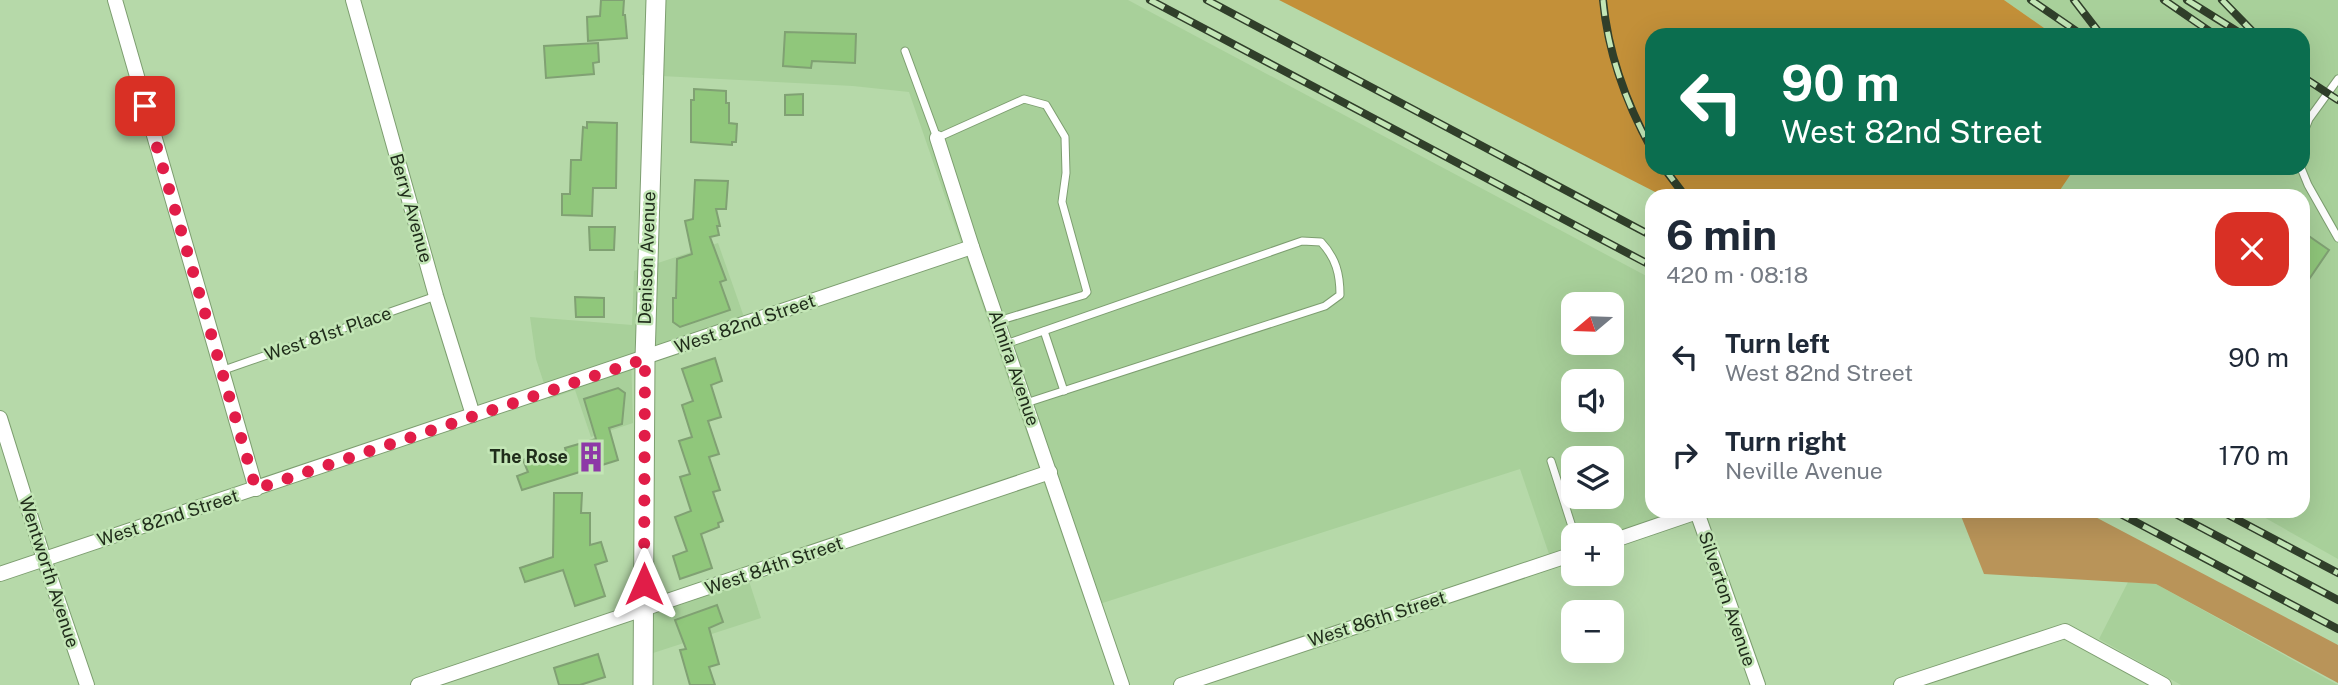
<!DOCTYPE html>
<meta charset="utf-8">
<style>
body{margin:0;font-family:"Public Sans",sans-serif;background:#f2f2f3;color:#1f2937;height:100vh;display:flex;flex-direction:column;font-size:26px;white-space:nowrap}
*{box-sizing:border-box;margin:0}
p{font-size:23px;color:#747a83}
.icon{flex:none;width:38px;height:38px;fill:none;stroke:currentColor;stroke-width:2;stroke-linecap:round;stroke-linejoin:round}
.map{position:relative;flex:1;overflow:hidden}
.sheet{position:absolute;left:1645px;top:189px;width:665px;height:329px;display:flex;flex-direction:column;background:#fff;border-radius:21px;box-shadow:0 7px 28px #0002}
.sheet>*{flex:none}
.guide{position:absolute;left:1645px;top:28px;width:665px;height:147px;border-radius:21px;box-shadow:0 7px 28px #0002;background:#0b6e4f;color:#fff;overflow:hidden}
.needle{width:46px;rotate:251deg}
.buttons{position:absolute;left:1561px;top:292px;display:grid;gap:14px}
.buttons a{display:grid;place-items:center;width:63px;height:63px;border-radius:14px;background:#fff;box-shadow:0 7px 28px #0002;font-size:35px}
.pin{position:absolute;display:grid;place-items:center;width:60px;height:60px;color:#fff;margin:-30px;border-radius:14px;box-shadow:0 4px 10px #0006}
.me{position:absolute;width:77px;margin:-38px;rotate:0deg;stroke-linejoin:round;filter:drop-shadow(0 0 5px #0008)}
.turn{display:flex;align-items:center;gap:24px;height:147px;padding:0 21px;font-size:32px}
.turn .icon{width:91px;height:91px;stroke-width:2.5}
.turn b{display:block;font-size:49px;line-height:60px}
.round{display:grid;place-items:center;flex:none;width:74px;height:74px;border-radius:21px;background:#f2f2f3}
.head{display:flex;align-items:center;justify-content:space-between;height:119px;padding:0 21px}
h1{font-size:42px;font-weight:700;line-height:52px}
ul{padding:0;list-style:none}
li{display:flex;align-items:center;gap:21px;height:98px;padding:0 21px}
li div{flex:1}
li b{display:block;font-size:26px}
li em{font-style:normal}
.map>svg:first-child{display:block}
</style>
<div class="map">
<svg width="2338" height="685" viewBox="0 0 2338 685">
<rect width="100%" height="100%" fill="#b6d9a9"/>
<g fill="#a8d09a" fill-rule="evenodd">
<path d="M 646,0 L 1128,0 L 1652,279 L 1652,511 L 1678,512 L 1606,535 L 1573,536 L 1573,546 L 1549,554 L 1520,469 L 1087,608 L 909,92 L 853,86 L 642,75 ZM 1573,304 L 1612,304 L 1612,343 L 1573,343 ZM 1573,382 L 1612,382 L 1612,420 L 1573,420 ZM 1573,458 L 1612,458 L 1612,497 L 1573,497 Z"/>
<path d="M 2004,0 L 2338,0 L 2338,559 L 2253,511 L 2303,511 L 2303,196 L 2056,196 L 2075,168 L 2303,168 L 2303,35 L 2054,35 Z"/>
<path d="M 718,243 L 744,317 L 631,355 L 633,423 L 591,437 L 575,390 L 549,399 L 536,359 L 530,317 L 632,325 L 634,271 Z"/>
<path d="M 749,581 L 761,618 L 650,654 L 651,615 Z"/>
<path d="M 2128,582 L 2156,584 L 2338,685 L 2181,685 L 2099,639 Z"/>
</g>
<path fill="#b99459" d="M 1959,511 L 2084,511 L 2338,645 L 2338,683 L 2156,584 L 1984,574 Z"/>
<path fill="#c39039" d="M 1279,0 L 2004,0 L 2054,35 L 1652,35 L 1652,168 L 2075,168 L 2056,196 L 1663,196 Z"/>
<g fill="#90c77b" stroke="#80a173" stroke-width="2">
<path d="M 601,0 L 624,0 L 623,15 L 625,15 L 627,38 L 588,41 L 587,17 L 600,16 Z"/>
<path d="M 785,32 L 856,34 L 855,63 L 812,61 L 811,68 L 783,66 Z"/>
<path d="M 598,43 L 599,62 L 593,63 L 594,74 L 546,78 L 544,46 Z"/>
<path d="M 694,89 L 726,91 L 726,103 L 729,103 L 729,123 L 737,124 L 736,142 L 732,142 L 732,145 L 691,142 L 691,100 L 694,100 Z"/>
<path d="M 803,94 L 803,115 L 785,115 L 785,95 Z"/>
<path d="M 587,122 L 617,123 L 616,188 L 593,188 L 592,216 L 562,215 L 562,194 L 570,194 L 571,160 L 581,160 L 583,127 L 587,128 Z"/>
<path d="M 695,180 L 728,181 L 726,209 L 716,209 L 720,226 L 717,226 L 719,235 L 710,237 L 726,280 L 720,282 L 730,310 L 680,327 L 673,322 L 673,298 L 676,298 L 677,259 L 692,254 L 685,221 L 693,219 Z"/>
<path d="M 589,227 L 615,227 L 614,250 L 590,250 Z"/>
<path d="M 2303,232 L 2329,250 L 2303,288 Z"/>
<path d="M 575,297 L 604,298 L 604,317 L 576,317 Z"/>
<path d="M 715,358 L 722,381 L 711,385 L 721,417 L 708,421 L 719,454 L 709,457 L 720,490 L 713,492 L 723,521 L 718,523 L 719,527 L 701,534 L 712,568 L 680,579 L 673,556 L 687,551 L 675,517 L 691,511 L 680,477 L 690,474 L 679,441 L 692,437 L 682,405 L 693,401 L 682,369 Z"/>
<path d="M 618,388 L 625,393 L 622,424 L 609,428 L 618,460 L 522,490 L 517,476 L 528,472 L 523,460 L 539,455 L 542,464 L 567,456 L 565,448 L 596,439 L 584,399 Z"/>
<path d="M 554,493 L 582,493 L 581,513 L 590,513 L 590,545 L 601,542 L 607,561 L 595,565 L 605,596 L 575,606 L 563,570 L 525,582 L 520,568 L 553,557 Z"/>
<path d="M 717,605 L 723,622 L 709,628 L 719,664 L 709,667 L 715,685 L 690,685 L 680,650 L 686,649 L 675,620 Z"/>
<path d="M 598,654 L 605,677 L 580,685 L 559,685 L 554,668 Z"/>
</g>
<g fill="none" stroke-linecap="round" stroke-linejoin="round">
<g stroke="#7d9e70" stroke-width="9">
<g id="lane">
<path d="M 905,51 L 937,138 L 1024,99 L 1046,105 L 1065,137 L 1066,173 L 1062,202 L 1087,292 L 1084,295 L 998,321"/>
<path d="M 2303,134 L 2309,119 L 2338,79"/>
<path d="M 2301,168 L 2308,185 L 2338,238"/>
<path d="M 1044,331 L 1064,391"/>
<path d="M 1006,344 L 1302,241 L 1321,242 C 1336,258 1340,274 1340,295 L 1325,306 L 1026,403"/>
<path d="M 221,371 L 436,296"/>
<path d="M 1551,461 L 1575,536"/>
</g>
</g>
<g stroke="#7d9e70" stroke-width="16">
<g id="street">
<path d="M 115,0 L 256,489"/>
<path d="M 353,0 L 436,296 L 473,415"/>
<path d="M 937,138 L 972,247 L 1122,685"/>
<path d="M 0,418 L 44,559 L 87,685"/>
<path d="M 1612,541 L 1697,512 L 1758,685"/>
<path d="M 0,574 L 972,247"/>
<path d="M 418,685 L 1050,472"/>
<path d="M 1181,685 L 1573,554"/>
<path d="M 1901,685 L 2065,631 L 2164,685"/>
</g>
</g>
<g stroke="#7d9e70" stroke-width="21">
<path id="secondary" d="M 643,685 L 645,359 L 656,0"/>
</g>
<use href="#lane" stroke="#fff" stroke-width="7"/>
<use href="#street" stroke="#fff" stroke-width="14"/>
<use href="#secondary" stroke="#fff" stroke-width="19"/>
<g stroke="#303f2a" stroke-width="8">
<g id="rail">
<path d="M 1150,0 L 1652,266"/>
<path d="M 1207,0 L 1652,236"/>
<path d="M 1603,0 C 1608,54 1626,103 1652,150"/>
<path d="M 2031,0 L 2082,35"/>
<path d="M 2074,0 L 2101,35"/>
<path d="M 2164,0 L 2215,35"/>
<path d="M 2187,0 L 2243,35"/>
<path d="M 2222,0 L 2256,35"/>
<path d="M 2303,77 L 2338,100"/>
<path d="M 1664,168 L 1685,196"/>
<path d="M 2115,511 L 2338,629"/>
<path d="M 2170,511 L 2338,600"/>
<path d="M 2221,511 L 2338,573"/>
</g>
</g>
<use href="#rail" stroke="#c3e6b6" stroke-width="5" stroke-dasharray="16" stroke-linecap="butt"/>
</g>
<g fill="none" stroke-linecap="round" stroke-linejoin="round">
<path stroke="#e11d48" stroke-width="12" stroke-dasharray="0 21.6" d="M 145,106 L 256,489 L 645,359 L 644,584"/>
</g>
<defs>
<g id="building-bare" transform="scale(2.415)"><path d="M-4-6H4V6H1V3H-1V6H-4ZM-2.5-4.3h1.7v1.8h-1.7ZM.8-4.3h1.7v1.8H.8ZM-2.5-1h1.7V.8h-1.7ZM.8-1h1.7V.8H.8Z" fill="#8d39a7" stroke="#c3e6b6" stroke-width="2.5" paint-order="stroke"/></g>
</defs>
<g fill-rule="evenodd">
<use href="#building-bare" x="591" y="457"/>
</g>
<g text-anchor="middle" stroke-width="5" stroke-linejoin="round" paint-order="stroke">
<g font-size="18" fill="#202d1b" stroke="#c3e6b6">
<text transform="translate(411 208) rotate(74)" y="6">Berry Avenue</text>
<text transform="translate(647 258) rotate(-88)" y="6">Denison Avenue</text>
<text transform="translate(745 324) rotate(-19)" y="6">West 82nd Street</text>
<text transform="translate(328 334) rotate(-19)" y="6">West 81st Place</text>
<text transform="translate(1014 368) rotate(71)" y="6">Almira Avenue</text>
<text transform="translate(168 518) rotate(-18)" y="6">West 82nd Street</text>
<text transform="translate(774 566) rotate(-19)" y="6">West 84th Street</text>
<text transform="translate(49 572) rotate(72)" y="6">Wentworth Avenue</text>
<text transform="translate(1727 599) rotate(71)" y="6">Silverton Avenue</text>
<text transform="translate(1377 619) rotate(-18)" y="6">West 86th Street</text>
</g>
<g font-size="18" font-weight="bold" fill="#202d1b" stroke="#c3e6b6" text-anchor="end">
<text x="568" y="463">The Rose</text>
</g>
</g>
</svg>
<div class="buttons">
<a><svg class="needle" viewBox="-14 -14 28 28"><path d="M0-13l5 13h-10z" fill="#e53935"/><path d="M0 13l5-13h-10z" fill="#747a83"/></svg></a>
<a><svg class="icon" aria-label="sound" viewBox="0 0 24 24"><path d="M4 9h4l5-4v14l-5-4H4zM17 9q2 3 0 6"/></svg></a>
<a><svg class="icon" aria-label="layers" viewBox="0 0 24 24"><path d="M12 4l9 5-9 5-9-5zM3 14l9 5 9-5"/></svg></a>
<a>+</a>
<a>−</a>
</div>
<div class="pin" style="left:145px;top:106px;background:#d93025"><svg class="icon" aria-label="arrive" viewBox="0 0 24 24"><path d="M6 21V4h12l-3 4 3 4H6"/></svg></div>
<svg class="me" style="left:644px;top:584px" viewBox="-20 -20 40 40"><path d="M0-17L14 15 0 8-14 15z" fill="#e11d48" stroke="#fff" stroke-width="4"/></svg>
<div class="guide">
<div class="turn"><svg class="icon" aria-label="left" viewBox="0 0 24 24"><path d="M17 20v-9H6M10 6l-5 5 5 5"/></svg><div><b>90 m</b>West 82nd Street</div></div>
</div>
<section class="sheet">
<div class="head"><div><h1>6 min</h1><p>420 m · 08:18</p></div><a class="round" style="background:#d93025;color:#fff"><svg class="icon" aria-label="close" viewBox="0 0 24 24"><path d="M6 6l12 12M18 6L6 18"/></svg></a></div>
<ul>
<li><svg class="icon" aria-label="left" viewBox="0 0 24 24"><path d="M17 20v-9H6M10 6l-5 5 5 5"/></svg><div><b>Turn left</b><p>West 82nd Street</p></div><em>90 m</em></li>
<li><svg class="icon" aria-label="right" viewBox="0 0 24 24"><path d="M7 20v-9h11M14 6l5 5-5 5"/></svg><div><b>Turn right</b><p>Neville Avenue</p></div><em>170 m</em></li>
</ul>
</section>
</div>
